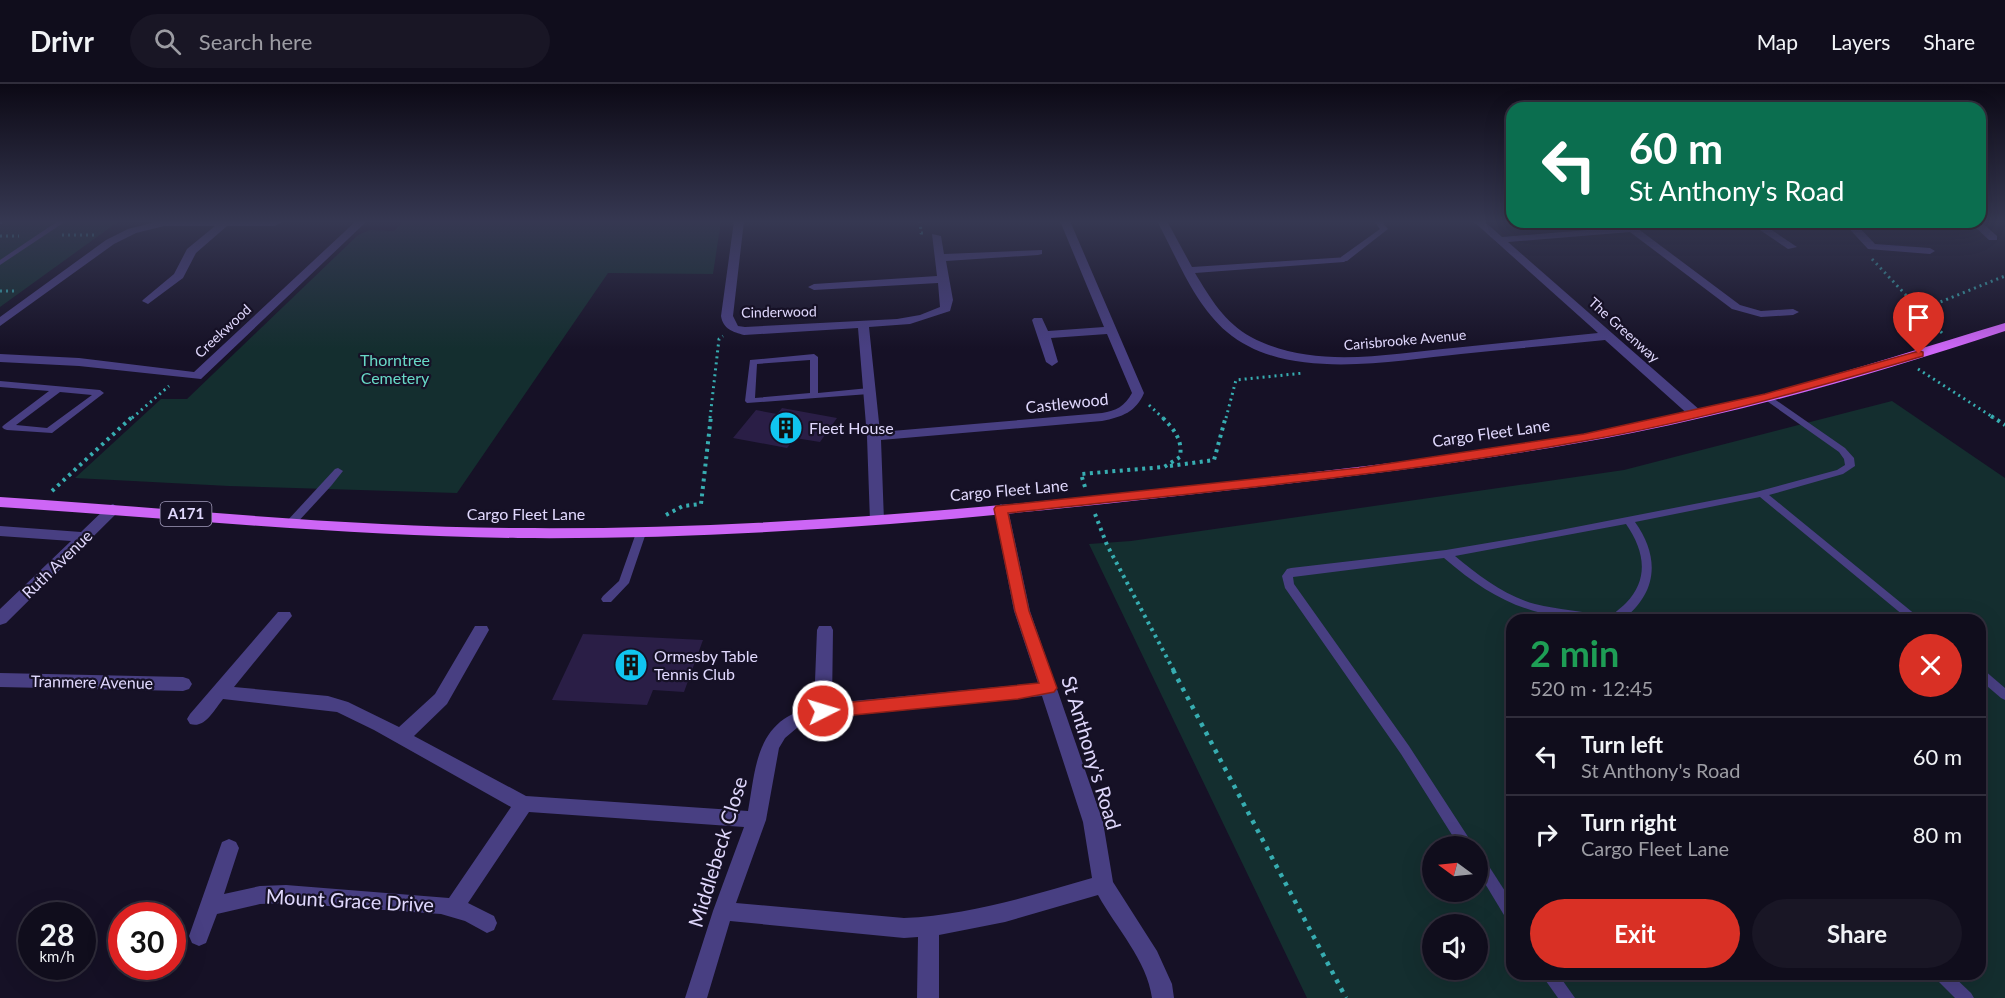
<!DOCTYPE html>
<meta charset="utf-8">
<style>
body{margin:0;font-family:Lato,sans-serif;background:#191625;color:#f1f3f6;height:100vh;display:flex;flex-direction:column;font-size:22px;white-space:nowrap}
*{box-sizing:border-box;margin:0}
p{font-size:20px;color:#9c9ca3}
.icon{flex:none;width:33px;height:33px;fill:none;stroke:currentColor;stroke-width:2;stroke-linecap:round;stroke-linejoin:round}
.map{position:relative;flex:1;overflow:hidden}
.sheet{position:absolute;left:1506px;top:530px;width:480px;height:366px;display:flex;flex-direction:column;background:#100d1c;border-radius:18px;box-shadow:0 6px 24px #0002,0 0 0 2px #302d3b}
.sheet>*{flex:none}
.top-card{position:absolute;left:1506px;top:18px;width:480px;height:126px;border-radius:18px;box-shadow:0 6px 24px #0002,0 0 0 2px #302d3b;background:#0b6e4f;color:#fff;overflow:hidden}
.needle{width:39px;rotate:285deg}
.fabs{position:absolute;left:1422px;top:752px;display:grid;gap:12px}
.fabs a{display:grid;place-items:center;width:66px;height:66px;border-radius:50%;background:#100d1c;box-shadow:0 6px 24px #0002,0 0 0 2px #302d3b;font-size:30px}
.speed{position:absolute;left:18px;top:818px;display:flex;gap:12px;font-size:30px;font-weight:700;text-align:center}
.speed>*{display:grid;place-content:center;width:78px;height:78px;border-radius:50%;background:#100d1c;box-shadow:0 6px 24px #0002,0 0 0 2px #302d3b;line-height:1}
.speed small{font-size:15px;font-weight:400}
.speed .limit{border:9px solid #d22;background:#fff;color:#111}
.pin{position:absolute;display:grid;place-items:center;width:51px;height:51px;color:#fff;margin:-62px -26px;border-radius:50% 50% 50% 0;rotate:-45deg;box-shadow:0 0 6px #0007}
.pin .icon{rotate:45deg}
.me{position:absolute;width:66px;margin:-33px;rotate:85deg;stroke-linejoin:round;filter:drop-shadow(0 0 4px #0008)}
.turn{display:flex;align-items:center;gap:21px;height:126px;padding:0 24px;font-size:27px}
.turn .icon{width:78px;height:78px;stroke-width:2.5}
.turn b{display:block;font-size:42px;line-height:51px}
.round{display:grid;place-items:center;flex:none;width:63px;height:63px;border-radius:32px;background:#191625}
.summary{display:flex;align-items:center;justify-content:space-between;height:102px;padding:0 24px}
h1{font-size:36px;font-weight:700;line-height:45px;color:#1e9e55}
.button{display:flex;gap:12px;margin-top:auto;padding:12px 24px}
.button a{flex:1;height:69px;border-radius:36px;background:#d93025;color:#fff;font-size:24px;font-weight:700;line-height:69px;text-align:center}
.button a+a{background:#191625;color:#f1f3f6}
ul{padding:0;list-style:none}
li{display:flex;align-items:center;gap:18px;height:78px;padding:0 24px;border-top:2px solid #302d3b}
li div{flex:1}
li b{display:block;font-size:22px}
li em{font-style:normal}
header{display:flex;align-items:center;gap:36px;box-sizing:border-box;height:84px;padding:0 30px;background:#100d1c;border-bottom:2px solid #302d3b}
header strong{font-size:28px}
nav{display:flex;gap:33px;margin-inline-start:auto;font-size:21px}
.search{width:420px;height:54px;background:#191625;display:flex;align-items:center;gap:15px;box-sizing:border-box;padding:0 21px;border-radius:33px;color:#9c9ca3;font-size:22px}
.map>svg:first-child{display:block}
</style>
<header>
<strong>Drivr</strong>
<div class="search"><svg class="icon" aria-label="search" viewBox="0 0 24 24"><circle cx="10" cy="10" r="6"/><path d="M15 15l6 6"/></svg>Search here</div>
<nav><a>Map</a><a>Layers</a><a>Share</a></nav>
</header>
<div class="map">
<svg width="2005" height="914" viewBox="0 0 2005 914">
<rect width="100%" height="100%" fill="#161126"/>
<g fill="#142e2f" fill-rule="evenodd">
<path d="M 0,137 L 119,137 L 0,223 Z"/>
<path d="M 404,137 L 721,137 L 713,190 L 608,189 L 457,409 L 229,402 L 75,394 L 161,315 L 187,315 L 358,151 L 370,146 L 394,147 Z"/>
<path d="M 1892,317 L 2005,394 L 2005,914 L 1307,914 L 1089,460 L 1131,457 L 1624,386 ZM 1512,536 L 1980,536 L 1980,890 L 1512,890 ZM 1432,762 L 1478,762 L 1478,807 L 1432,807 ZM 1432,840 L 1478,840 L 1478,885 L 1432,885 Z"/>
</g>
<g fill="#2a1e46">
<path d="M 782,324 L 837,334 L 820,358 L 795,354 L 787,364 L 733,354 L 756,326 L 777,330 Z"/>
<path d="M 583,550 L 703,556 L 684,608 L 653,606 L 647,621 L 552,616 Z"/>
</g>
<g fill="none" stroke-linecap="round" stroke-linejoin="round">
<g stroke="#37adb1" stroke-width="3" stroke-dasharray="2 4" stroke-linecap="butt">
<path d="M 920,137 L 921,149 L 924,149"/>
<path d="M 0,139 L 3,137"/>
<path d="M 62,151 L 94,151"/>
<path d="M 0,152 L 19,152"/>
<path d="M 1872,175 L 1920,226"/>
<path d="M 0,207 L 17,207"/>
<path d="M 1942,249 L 1920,226 L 2005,192"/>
<path d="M 1918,285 L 1994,334"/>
<path d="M 1149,321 L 1163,334"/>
<path d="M 132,334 L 169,302"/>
<path d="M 710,334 L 719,255 L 723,252"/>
<path d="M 1226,334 L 1236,296 L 1304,289"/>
</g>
<g stroke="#37adb1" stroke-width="4" stroke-dasharray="3 4.5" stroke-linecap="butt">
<path d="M 1991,332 L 2005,341"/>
<path d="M 1170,382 L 1214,376 L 1226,332"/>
<path d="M 1085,403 L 1081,390 L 1164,383 L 1180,373 C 1183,355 1173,344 1161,332"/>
<path d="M 52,407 L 133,332"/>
<path d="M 1095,430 L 1107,461 L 1174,587"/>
<path d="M 666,431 L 683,422 L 701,420 L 711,332"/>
</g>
<path stroke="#37adb1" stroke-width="4.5" stroke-dasharray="4 6" stroke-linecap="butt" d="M 1173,586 L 1346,914"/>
<g fill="#483f82" fill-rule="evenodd">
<path d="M 58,137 L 66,137 L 0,181 L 0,176 Z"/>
<path d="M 1374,137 L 1381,137 L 1388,145 L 1347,177 L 1341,177 L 1341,173 L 1380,145 Z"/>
<path d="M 814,270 L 818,273 L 818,309 L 869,304 L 873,307 L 869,310 L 747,319 L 745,317 L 750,276 ZM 810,276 L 810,309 L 755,314 L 757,280 Z"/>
<path d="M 0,297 L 100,306 L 104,309 L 52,349 L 7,346 L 4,345 L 2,343 L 4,341 L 49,307 L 0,303 ZM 60,308 L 92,311 L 47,344 L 16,341 Z"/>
<path d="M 1767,310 L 1845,364 L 1854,374 L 1855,382 L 1843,390 L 1769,411 L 1922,536 L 1909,536 L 1760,413 L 1635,438 C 1660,473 1658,509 1622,536 L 1608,536 C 1613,529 1620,525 1626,519 C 1650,494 1644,466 1626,440 L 1455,472 C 1479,492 1505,512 1535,520 C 1558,526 1582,526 1605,533 L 1606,536 C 1537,536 1496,519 1444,474 L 1293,493 L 1294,500 L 1409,662 L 1474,762 L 1459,762 L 1401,670 L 1285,504 L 1282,492 L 1287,485 L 1291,484 L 1446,466 L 1540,450 L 1756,408 L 1837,386 L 1845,381 L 1844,375 L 1839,368 L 1764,315 L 1763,313 L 1764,311 Z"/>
<path d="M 338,384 L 343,387 L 331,402 L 295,441 L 287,441 L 286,439 L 287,437 L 335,385 Z"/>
<path d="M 641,446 L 646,449 L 629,499 L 611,518 L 603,518 L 601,515 L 603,512 L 619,497 L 636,449 Z"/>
<path d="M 1980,584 L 1984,586 L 2005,604 L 2005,616 L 2001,614 L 1980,596 Z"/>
<path d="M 1478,771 L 1483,773 L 1512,818 L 1512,838 L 1507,836 L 1478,788 Z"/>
<path d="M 1541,890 L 1558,890 L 1575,914 L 1558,914 Z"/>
<path d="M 1933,890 L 1951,890 L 1971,909 L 1974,914 L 1955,914 L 1936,895 Z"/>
</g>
<g fill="#483f82" fill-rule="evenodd">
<path d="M 159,137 L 283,137 L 275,142 L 227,142 L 196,169 L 183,194 L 148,220 L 142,217 L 144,215 L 174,190 L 187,165 L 215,142 L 164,142 L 136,149 L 114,160 L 0,242 L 0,233 L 106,156 L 128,145 Z"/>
<path d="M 356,137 L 367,137 L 201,295 L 79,282 L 0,278 L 0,270 L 79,274 L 194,288 Z"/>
<path d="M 734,137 L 744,137 L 733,232 L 738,242 L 745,243 L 897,235 L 920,231 L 940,223 L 938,199 L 814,206 L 808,203 L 814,200 L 937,192 L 932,150 L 941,152 L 944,170 L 1042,166 L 1042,170 L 1038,171 L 946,177 L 953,216 L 950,227 L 910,240 L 869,243 L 880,348 L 1102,329 C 1116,327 1125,322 1132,309 L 1107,250 L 1051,254 L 1058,278 L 1052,282 L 1046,278 L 1032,236 L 1034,234 L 1042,234 L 1048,247 L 1104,243 L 1060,137 L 1070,137 L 1144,309 C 1136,328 1122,333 1102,337 L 881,356 L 884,437 L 882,440 L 872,440 L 870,437 L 867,353 L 858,244 L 744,251 C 733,248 723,245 721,232 Z"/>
<path d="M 1157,137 L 1167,137 L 1192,183 L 1348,173 L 1349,175 L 1344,178 L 1195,189 C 1210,214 1225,239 1251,253 C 1312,286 1388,270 1453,264 C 1501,259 1550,254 1598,249 L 1473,137 L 1484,137 L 1502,153 L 1623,143 L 1618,138 L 1629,138 L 1740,221 L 1761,227 L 1793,225 L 1799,228 L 1793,231 L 1761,233 L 1732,225 L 1630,148 L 1508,158 L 1701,327 L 1703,330 L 1701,333 L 1691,333 L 1605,256 C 1557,261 1509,265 1461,270 C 1391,277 1286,298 1227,248 C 1194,220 1177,174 1157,137 Z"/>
<path d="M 1980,137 L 1997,152 L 1997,156 L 1989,156 L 1970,138 Z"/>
<path d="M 1748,138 L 1760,138 L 1797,163 L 1788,165 Z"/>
<path d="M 1843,138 L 1854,138 L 1875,160 L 1930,164 L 1935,167 L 1930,170 L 1868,165 Z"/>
<path d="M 113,420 L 120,425 L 118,428 L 6,539 L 0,541 L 0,525 L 71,457 L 0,452 L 0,442 L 81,448 L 108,422 Z"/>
<path d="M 1001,420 L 1008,425 L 1030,527 L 1103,738 L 1113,798 L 1157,867 L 1172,900 L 1174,914 L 1152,914 C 1147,876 1116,844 1098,811 L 1005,838 L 939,851 L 939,914 L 917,914 L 918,853 L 904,854 L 730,837 L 707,914 L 685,914 L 713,827 L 744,743 L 529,728 L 468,819 L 494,832 L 497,839 L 494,846 L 487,849 L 465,837 L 441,830 L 286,819 L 260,820 L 217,830 L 206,859 L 199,862 L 192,859 L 189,852 L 222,758 L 229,755 L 236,758 L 239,764 L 224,810 L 260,802 L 286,801 L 449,814 L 511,723 L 374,646 L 337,628 L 223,615 C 214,626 205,645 190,640 L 187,635 L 190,630 L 278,528 L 290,528 L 292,532 L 234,603 L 328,612 L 348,618 L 399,643 L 435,610 L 475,542 L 487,542 L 489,546 L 447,620 L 414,652 L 526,712 L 748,727 C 754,695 755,655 784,635 C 792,629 805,626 814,623 L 817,546 L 819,542 L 831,542 L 833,546 L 832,619 L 1038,599 L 1014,527 L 994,425 ZM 1042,612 L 1083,738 L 1092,794 C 1030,812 969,831 904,834 L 736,819 L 766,736 L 779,664 L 785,654 L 798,643 L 824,634 Z"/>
<path d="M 0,589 L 183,593 L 189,595 L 192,600 L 189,605 L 183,607 L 0,603 Z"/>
</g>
<path fill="#cd66f6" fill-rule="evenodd" d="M 2005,239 L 2005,247 C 1883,287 1759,324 1632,349 C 1479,379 1323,396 1168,413 C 952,437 736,456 518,454 C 345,452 173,434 0,423 L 0,413 C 173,424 345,443 518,444 C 746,446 972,426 1198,401 C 1363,383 1530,365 1692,328 C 1798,304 1901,270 2005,239 Z"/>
</g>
<linearGradient id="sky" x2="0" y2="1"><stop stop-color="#0c0915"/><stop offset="0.52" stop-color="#363852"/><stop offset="1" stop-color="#363852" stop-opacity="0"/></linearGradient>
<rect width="2005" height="265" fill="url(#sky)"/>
<path fill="#d93025" stroke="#8d1f18" stroke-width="1.5" d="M 1919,267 L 1923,268 L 1923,272 C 1811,305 1698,337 1583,357 C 1393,392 1200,408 1008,429 L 1029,527 L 1057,604 L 1054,608 L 1018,615 L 823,634 L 817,632 L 815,627 L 817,623 L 823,621 L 1039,599 L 1015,527 L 994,425 L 996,422 L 1359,384 L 1584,350 L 1765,310 Z"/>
<defs>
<g id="building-disc" transform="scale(1.725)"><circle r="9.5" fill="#10c5f0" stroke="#161126"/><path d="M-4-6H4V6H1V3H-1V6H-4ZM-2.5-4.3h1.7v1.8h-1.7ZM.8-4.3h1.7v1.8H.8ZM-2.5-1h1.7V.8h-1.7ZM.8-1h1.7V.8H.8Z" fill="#111"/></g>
</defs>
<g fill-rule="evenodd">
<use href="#building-disc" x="786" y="344"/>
<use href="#building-disc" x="631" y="581"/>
</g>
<g text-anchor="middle" stroke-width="4.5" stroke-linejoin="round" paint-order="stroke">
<g font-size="14" fill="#e0d8fd" stroke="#161126">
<text transform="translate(779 228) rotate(-1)" y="5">Cinderwood</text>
<text transform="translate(1624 246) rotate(42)" y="5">The Greenway</text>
<text transform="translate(223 247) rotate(-43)" y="5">Creekwood</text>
<text transform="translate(1405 256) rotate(-5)" y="5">Carisbrooke Avenue</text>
</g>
<rect fill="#161126" stroke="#a39cbc" stroke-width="1.5" x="160.5" y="418" width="51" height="24" rx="4.5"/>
<g font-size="15" font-weight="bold" fill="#e0d8fd">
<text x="186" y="435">A171</text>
</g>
<g font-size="16" fill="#68d9c7" stroke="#161126">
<text x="395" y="282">Thorntree<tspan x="395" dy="18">Cemetery</tspan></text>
</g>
<g font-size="16" fill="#e0d8fd" stroke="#161126">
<text transform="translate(1067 319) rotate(-6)" y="6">Castlewood</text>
<text transform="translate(1491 349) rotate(-8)" y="6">Cargo Fleet Lane</text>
<text transform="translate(1009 406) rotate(-5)" y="6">Cargo Fleet Lane</text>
<text x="526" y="436">Cargo Fleet Lane</text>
<text transform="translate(57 480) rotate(-44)" y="6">Ruth Avenue</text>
<text transform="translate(92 598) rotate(1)" y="6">Tranmere Avenue</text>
</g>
<g font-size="16" fill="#e0d8fd" stroke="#161126" text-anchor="start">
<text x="809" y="350">Fleet House</text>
<text x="654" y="578">Ormesby Table<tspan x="654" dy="18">Tennis Club</tspan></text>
</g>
<g font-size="20" fill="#e0d8fd" stroke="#161126">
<text transform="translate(1091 669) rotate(73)" y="7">St Anthony's Road</text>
<text transform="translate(718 768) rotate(-73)" y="7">Middlebeck Close</text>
<text transform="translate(350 817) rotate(3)" y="7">Mount Grace Drive</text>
</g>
</g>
</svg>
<div class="fabs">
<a><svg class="needle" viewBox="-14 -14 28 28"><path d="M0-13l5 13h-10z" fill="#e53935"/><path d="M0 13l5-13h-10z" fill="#9c9ca3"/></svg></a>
<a><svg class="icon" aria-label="sound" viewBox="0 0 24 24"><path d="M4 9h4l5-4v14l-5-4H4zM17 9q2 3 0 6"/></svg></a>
</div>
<div class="speed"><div>28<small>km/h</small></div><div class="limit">30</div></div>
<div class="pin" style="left:1919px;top:270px;background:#d93025"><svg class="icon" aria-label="arrive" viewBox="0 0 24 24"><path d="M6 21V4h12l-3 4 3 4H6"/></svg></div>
<svg class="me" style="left:823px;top:627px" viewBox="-20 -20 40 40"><circle r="17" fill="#d93025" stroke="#fff" stroke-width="3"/><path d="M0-11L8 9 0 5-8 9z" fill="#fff"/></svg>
<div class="top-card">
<div class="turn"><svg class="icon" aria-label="left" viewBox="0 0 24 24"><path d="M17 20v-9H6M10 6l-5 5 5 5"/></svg><div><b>60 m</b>St Anthony's Road</div></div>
</div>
<section class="sheet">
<div class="summary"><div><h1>2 min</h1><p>520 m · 12:45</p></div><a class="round" style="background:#d93025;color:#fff"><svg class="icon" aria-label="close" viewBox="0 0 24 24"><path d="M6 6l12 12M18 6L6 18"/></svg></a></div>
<ul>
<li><svg class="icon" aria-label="left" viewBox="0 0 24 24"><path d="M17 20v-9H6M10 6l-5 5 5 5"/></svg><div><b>Turn left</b><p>St Anthony's Road</p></div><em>60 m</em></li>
<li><svg class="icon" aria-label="right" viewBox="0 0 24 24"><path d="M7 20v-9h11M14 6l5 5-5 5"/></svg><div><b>Turn right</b><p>Cargo Fleet Lane</p></div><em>80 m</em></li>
</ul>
<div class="button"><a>Exit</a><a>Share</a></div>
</section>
</div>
